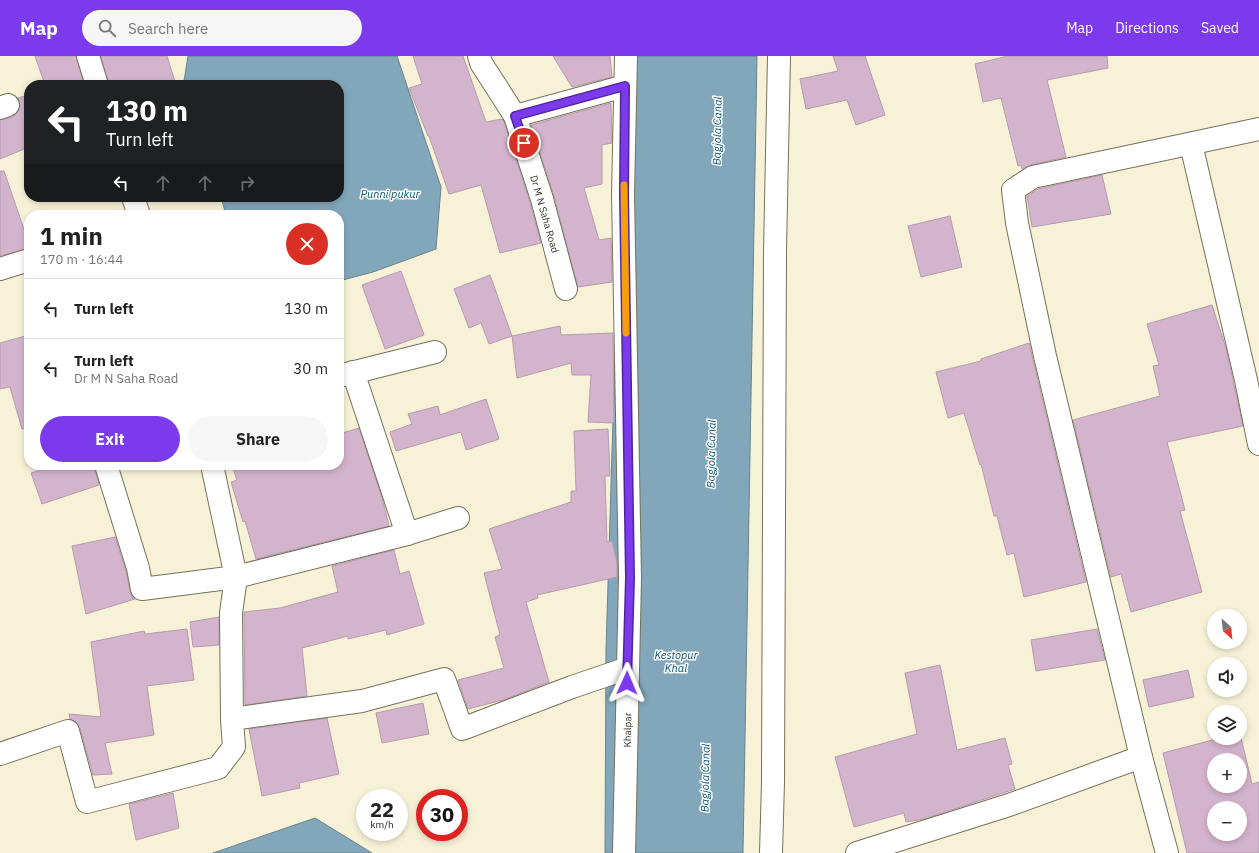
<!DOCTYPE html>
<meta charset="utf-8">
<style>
body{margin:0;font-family:"IBM Plex Sans",sans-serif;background:#f6f6f6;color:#222;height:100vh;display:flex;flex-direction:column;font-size:15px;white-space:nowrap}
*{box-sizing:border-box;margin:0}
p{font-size:13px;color:#767676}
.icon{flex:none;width:22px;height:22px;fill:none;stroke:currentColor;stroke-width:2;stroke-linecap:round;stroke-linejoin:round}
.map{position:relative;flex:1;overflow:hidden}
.sheet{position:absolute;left:24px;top:154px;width:320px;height:260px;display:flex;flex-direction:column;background:#fff;border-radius:16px;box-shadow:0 2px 6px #0003}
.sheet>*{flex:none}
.guide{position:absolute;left:24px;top:24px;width:320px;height:122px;border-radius:16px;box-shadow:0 2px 6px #0003;background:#202124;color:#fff;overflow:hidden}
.needle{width:26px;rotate:153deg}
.fabs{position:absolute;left:1207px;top:553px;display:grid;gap:8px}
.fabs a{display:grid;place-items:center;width:40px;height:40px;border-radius:50%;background:#fff;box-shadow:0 2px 6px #0003;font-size:20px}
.speed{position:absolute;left:356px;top:733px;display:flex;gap:8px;font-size:20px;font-weight:700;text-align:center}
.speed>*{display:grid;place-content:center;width:52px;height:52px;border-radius:50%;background:#fff;box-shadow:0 2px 6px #0003;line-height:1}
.speed small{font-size:10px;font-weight:400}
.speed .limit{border:6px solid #d22;background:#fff;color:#111}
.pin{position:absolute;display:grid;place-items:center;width:34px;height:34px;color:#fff;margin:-17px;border:2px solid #fff;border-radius:50%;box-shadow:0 1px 4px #0007}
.me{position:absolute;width:44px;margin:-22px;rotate:1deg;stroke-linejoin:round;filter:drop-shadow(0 0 3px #0008)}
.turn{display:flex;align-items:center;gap:14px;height:84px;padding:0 16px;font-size:18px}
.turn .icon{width:52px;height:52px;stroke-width:2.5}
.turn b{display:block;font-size:28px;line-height:34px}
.lanes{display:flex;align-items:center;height:38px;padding:0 16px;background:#0003;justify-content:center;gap:20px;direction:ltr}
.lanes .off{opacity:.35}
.round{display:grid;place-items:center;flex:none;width:42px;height:42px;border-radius:21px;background:#f6f6f6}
.summary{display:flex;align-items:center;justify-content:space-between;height:68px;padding:0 16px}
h1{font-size:24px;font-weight:800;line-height:30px}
.button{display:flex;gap:8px;margin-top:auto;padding:8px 16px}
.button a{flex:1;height:46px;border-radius:24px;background:#7c3aed;color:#fff;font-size:16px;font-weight:800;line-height:46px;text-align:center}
.button a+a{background:#f6f6f6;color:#222}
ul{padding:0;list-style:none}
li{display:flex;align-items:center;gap:12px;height:60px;padding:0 16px;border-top:1px solid #e0e0e0}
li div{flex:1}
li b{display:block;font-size:15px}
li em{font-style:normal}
header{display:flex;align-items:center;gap:24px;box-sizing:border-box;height:56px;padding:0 20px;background:#7c3aed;color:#fff}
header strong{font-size:19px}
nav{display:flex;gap:22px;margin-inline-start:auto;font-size:14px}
.search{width:280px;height:36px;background:#f6f6f6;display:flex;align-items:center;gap:10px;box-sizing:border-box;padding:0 14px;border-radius:22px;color:#767676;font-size:15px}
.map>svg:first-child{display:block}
</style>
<header>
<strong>Map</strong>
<div class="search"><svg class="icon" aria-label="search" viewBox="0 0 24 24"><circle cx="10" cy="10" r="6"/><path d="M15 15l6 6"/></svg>Search here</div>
<nav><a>Map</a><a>Directions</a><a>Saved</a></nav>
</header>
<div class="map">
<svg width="1259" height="797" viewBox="0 0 1259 797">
<rect width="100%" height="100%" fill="#f7f2d7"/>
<g fill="#82a7ba" stroke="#6a848e">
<path d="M 188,0 L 397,0 L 441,131 L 436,193 L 373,216 L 339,225 L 339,159 L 226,159 L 221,141 L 339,141 L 339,29 L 185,29 L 184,25 Z"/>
<path d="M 624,0 L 757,0 L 743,797 L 605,797 L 606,594 Z"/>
<path d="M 315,762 L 372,797 L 213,797 Z"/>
</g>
<g fill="#d4b4cd" stroke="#b29cad" fill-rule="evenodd">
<path d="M 35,0 L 76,0 L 84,29 L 45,29 Z"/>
<path d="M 101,0 L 167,0 L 176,29 L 109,29 Z"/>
<path d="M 413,0 L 463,0 L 486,66 L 502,63 L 504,65 L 530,147 L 541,187 L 500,197 L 481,129 L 449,138 L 429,80 L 428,80 L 409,32 L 422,28 Z"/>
<path d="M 553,0 L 610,0 L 612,21 L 572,31 Z"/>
<path d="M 833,0 L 865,0 L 885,59 L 856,69 L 847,44 L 806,53 L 800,23 L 838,15 Z"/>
<path d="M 1008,0 L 1107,0 L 1108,12 L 1047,24 L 1066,101 L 1030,109 L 1022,113 L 1021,109 L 1018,110 L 1001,42 L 983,46 L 975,8 Z"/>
<path d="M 29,39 L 29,91 L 0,103 L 0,64 L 12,61 L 17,57 L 20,51 L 18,42 Z"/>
<path d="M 611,47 L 612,87 L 602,89 L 602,128 L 584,132 L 599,184 L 611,182 L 612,226 L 578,231 L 554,140 L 531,69 Z"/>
<path d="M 0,115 L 4,115 L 29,188 L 29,192 L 0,200 Z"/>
<path d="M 1102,119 L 1111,158 L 1032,171 L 1027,140 L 1038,133 Z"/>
<path d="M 950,160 L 962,211 L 921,221 L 908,170 Z"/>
<path d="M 401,215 L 424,279 L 385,293 L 362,229 Z"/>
<path d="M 490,219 L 512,280 L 489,288 L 481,267 L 469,272 L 454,233 Z"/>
<path d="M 1212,249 L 1226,292 L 1243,370 L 1167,386 L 1185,454 L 1180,455 L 1202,536 L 1131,556 L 1121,518 L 1111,521 L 1073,364 L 1160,340 L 1153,310 L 1159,309 L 1147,268 Z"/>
<path d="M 560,270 L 561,279 L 613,277 L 614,367 L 588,366 L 591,319 L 572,319 L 571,307 L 517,322 L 512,280 Z"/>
<path d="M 29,279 L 29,372 L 22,373 L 10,331 L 0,333 L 0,287 Z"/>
<path d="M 1029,287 L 1086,526 L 1024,541 L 1014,497 L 1007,499 L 997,460 L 994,460 L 981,408 L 980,409 L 964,357 L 948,362 L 936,316 L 981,305 L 981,303 Z"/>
<path d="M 486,343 L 499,383 L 466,394 L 461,376 L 396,395 L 390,376 L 412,368 L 408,358 L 438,350 L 440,359 Z"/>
<path d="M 359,372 L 383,445 L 389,470 L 256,503 L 245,465 L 243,466 L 231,426 L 237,424 L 232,409 L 339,409 L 339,378 Z"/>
<path d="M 608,373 L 610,420 L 605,420 L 607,486 L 612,485 L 617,507 L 617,521 L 537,539 L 538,542 L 526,546 L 549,626 L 503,644 L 468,653 L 458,624 L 504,612 L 495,581 L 500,579 L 484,517 L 502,513 L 489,473 L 571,446 L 571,435 L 576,435 L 574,375 Z"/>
<path d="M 56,409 L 94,409 L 99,429 L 42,448 L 31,417 Z"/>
<path d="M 115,481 L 126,515 L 130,535 L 132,541 L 135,543 L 86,558 L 72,490 Z"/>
<path d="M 394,494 L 400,518 L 409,515 L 424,568 L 387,579 L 386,574 L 348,583 L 348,580 L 302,592 L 307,640 L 245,649 L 244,556 L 280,552 L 338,536 L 332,510 Z"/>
<path d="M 219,561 L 219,589 L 193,591 L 190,566 Z"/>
<path d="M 187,573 L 194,624 L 147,630 L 154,679 L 105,687 L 112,718 L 93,719 L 80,672 L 76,666 L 70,663 L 69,658 L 101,661 L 91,586 L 144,575 L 145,578 Z"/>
<path d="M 1097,573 L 1105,604 L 1036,615 L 1031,584 Z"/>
<path d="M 940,609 L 957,694 L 1005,682 L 1012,708 L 1008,709 L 1015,733 L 924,763 L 906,766 L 904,757 L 854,771 L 835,701 L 917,678 L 905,617 Z"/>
<path d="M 1188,614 L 1194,641 L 1149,651 L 1143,624 Z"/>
<path d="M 423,647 L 429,678 L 382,687 L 376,657 Z"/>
<path d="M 327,662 L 339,718 L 299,727 L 300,732 L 262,740 L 249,673 Z"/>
<path d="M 1220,682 L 1241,682 L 1252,728 L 1259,726 L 1259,797 L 1187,797 L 1163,697 ZM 1214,704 L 1240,704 L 1240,730 L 1214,730 ZM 1214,752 L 1240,752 L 1240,778 L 1214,778 Z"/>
<path d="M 173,737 L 179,772 L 136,784 L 129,748 Z"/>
</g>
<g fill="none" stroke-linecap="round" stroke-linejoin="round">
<g stroke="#767159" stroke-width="24">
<g id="street">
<path d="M 88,0 L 97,29"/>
<path d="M 479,0 L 481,7 L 515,60 L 542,143 L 566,233"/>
<path d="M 0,52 L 8,49"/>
<path d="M 515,60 L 625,30"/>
<path d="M 1191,88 L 1246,324 L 1259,388"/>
<path d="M 133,141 L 139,159"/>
<path d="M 0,213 L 29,204"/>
<path d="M 353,316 L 407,478"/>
<path d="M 339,320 L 435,296"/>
<path d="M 106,409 L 138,512 L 142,533 L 236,521 L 231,557 L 232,663"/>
<path d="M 212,409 L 236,521 L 407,478 L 458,462"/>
<path d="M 0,698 L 68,675 L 87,746 L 218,712 L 234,691 L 232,663 L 362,645 L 444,623 L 462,673 L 572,631 L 628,612"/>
<path d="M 624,797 L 630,522 L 623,138 L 626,0"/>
<path d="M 771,797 L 773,726 L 775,195 L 779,0"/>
<path d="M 857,797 L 1009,749 L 1141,701"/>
<path d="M 1167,797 L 1141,701 L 1045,300 L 1017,167 L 1013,134 L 1033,121 L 1259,73"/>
</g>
</g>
<use href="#street" stroke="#fff" stroke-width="22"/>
</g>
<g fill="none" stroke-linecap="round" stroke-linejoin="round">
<g stroke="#51269a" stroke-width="10">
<path id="route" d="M 524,87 L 515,60 L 625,30 L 624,138 L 630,522 L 627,627"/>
</g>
<use href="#route" stroke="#7c3aed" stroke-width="7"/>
<path stroke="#f59e0b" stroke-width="7" d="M 624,129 L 626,277"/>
</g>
<g text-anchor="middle" stroke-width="3" stroke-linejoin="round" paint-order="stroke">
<g font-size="10" fill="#333127" stroke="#fff">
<text transform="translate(545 158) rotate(74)" y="4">Dr M N Saha Road</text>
<text transform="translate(627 674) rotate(-89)" y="4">Khalpar</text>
</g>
<g font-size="11" font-style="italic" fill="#08526d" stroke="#fff">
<text transform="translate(717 75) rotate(-89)" y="4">Bagjola Canal</text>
<text x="390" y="142">Punni pukur</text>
<text transform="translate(711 398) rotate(-89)" y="4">Bagjola Canal</text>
<text x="676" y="603">Kestopur<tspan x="676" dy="13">Khal</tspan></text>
<text transform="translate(705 722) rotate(-89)" y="4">Bagjola Canal</text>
</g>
</g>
</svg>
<div class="fabs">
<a><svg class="needle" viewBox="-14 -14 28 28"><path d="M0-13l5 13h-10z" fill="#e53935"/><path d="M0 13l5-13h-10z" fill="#767676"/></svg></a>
<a><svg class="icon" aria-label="sound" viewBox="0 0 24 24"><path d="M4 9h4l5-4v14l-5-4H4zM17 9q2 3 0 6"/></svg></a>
<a><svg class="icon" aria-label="layers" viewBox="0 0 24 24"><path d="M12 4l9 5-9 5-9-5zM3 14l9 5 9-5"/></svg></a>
<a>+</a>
<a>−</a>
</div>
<div class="speed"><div>22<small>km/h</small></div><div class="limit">30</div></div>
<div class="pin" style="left:524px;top:87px;background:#d93025"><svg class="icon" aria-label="arrive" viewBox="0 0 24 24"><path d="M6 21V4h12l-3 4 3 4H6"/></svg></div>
<svg class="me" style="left:627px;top:627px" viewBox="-20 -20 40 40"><path d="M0-17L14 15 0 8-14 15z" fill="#7c3aed" stroke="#fff" stroke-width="4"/></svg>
<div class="guide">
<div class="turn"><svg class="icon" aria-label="left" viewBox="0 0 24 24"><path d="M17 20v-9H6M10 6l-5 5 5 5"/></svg><div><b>130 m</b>Turn left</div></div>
<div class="lanes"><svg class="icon" aria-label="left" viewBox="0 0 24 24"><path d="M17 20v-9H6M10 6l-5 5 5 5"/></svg><svg class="icon off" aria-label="ahead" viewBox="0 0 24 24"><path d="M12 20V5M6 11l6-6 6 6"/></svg><svg class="icon off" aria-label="ahead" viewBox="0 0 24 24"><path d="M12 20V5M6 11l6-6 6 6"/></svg><svg class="icon off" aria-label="right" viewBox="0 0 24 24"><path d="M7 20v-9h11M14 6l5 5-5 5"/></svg></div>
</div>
<section class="sheet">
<div class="summary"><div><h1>1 min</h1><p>170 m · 16:44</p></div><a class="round" style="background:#d93025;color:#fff"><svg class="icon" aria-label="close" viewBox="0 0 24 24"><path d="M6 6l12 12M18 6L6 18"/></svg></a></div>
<ul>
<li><svg class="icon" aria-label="left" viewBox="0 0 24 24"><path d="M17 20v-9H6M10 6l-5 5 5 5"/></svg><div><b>Turn left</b></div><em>130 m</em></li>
<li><svg class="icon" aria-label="left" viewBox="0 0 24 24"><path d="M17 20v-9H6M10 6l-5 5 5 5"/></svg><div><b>Turn left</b><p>Dr M N Saha Road</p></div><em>30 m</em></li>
</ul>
<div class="button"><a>Exit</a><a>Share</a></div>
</section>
</div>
